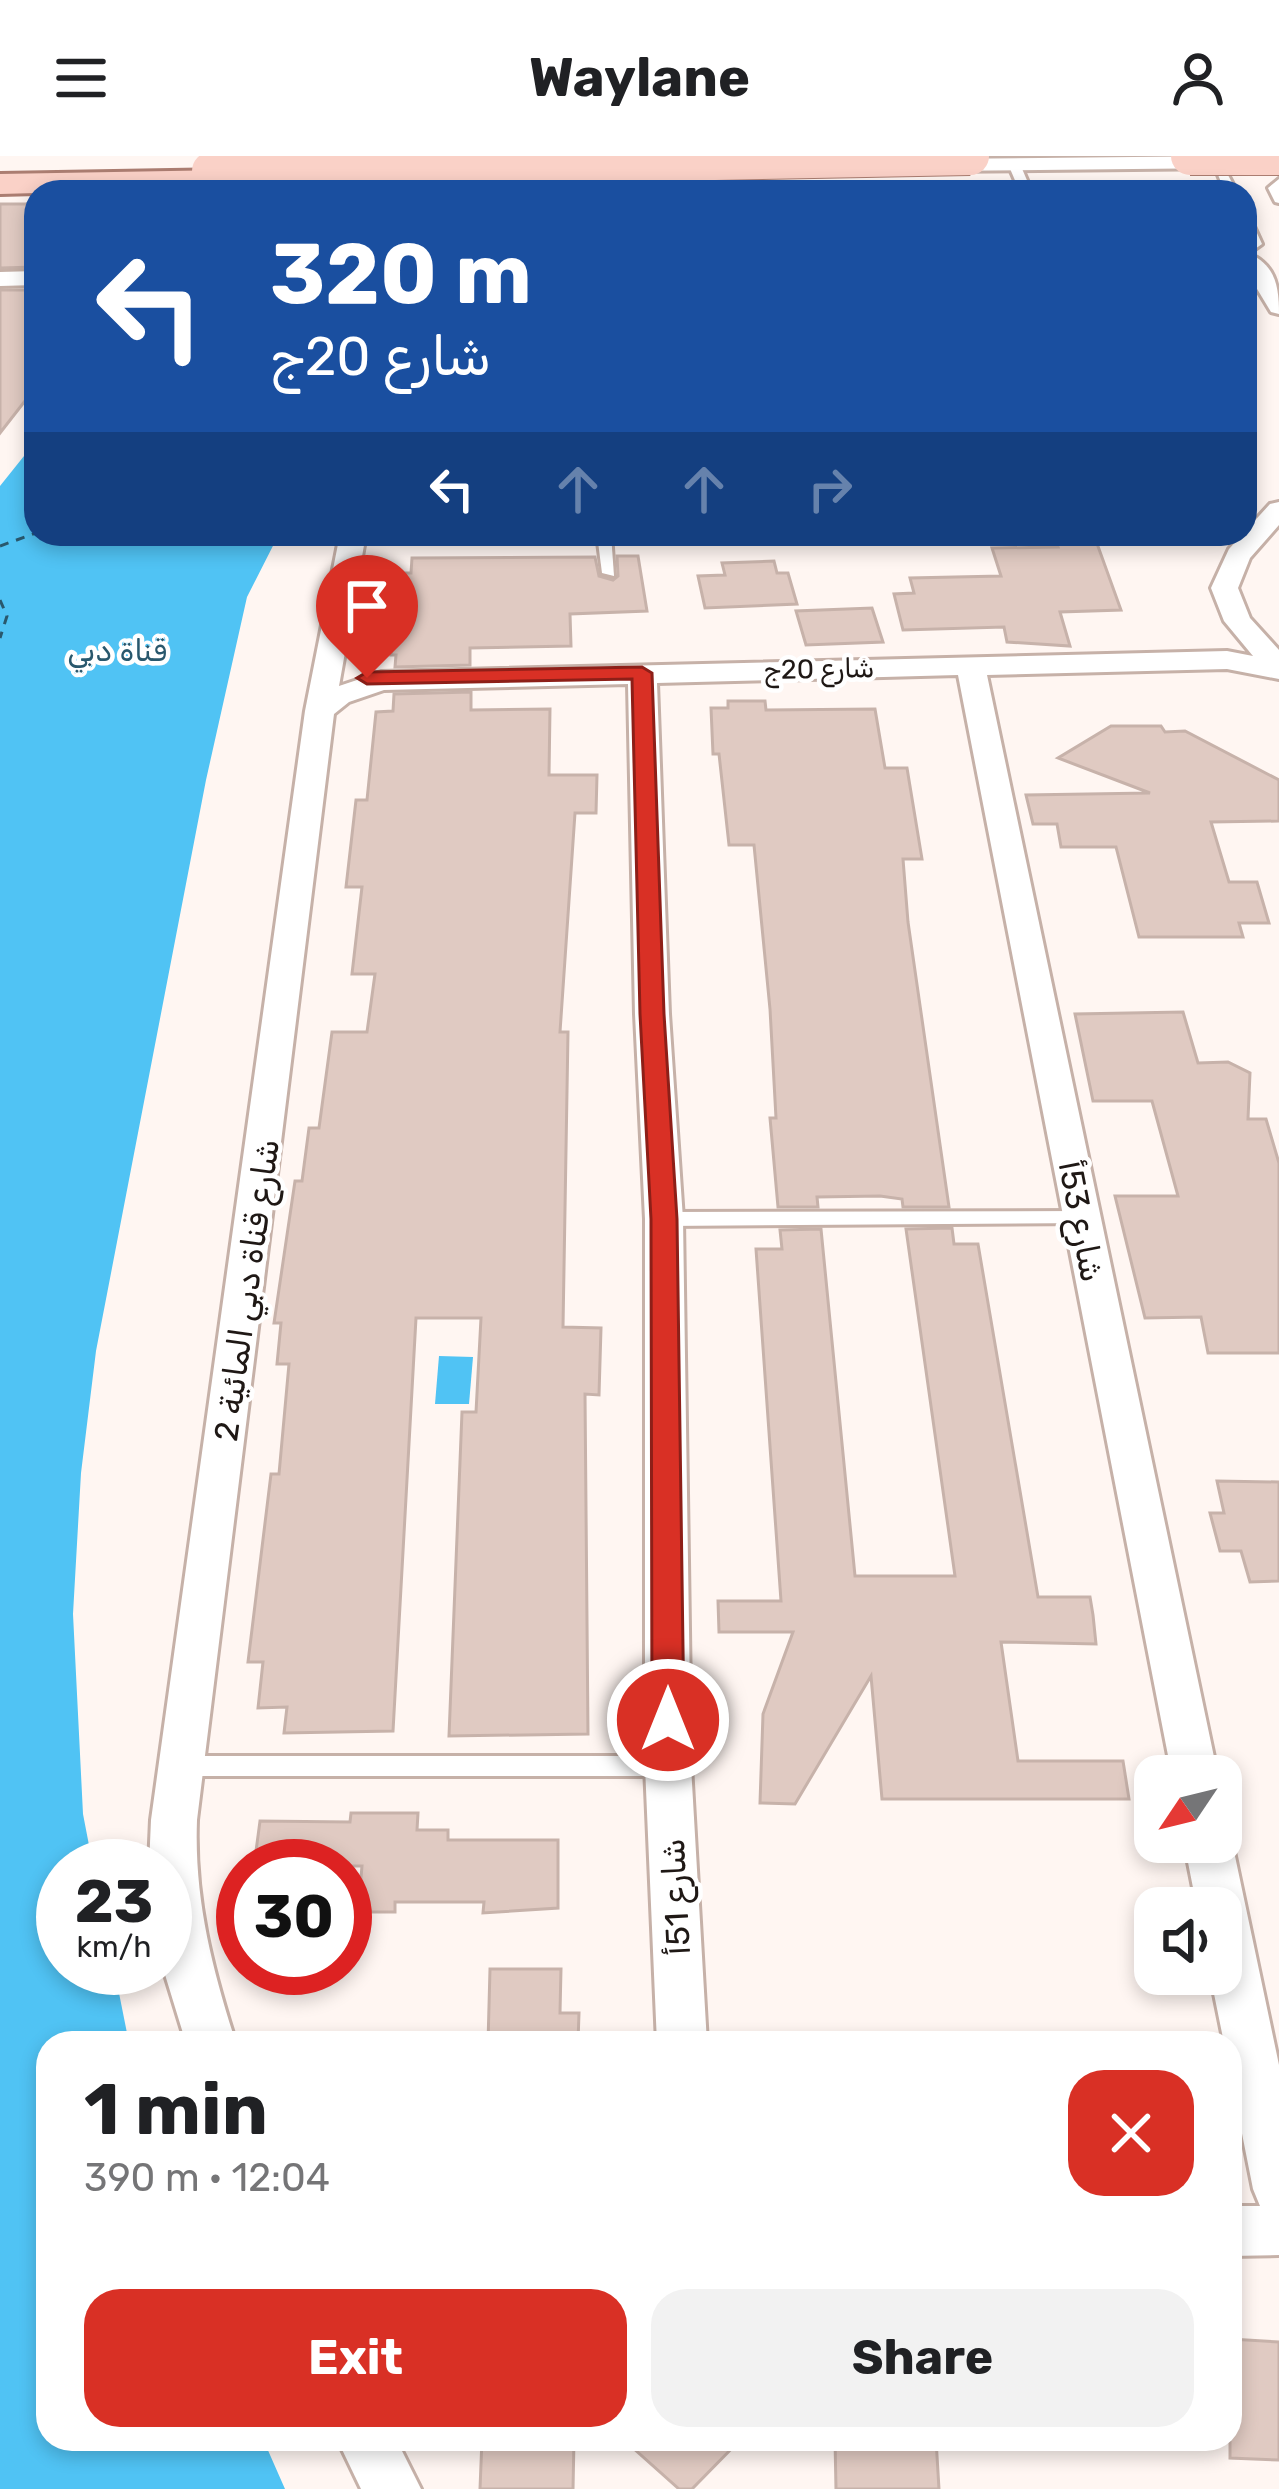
<!DOCTYPE html>
<meta charset="utf-8">
<style>
body{margin:0;font-family:Rubik,"Noto Sans Arabic",sans-serif;background:#f2f2f2;color:#202124;height:100vh;display:flex;flex-direction:column;font-size:45px;white-space:nowrap}
*{box-sizing:border-box;margin:0}
p{font-size:39px;color:#757577}
.icon{flex:none;width:66px;height:66px;fill:none;stroke:currentColor;stroke-width:2;stroke-linecap:round;stroke-linejoin:round}
.map{position:relative;flex:1;overflow:hidden}
.drawer{position:absolute;left:36px;top:1875px;width:1206px;height:420px;display:flex;flex-direction:column;background:#fff;border-radius:36px;box-shadow:0 6px 18px #0003}
.drawer>*{flex:none}
.banner{position:absolute;left:24px;top:24px;width:1233px;height:366px;border-radius:36px;box-shadow:0 6px 18px #0003;background:#1a4fa0;color:#fff;overflow:hidden}
.needle{width:78px;rotate:235deg}
.buttons{position:absolute;left:1134px;top:1599px;display:grid;gap:24px}
.buttons a{display:grid;place-items:center;width:108px;height:108px;border-radius:24px;background:#fff;box-shadow:0 6px 18px #0003;font-size:60px}
.speed{position:absolute;left:36px;top:1683px;display:flex;gap:24px;font-size:60px;font-weight:700;text-align:center}
.speed>*{display:grid;place-content:center;width:156px;height:156px;border-radius:50%;background:#fff;box-shadow:0 6px 18px #0003;line-height:1}
.speed small{font-size:30px;font-weight:400}
.speed .limit{border:18px solid #d22;background:#fff;color:#111}
.pin{position:absolute;display:grid;place-items:center;width:102px;height:102px;color:#fff;margin:-123px -51px;border-radius:50% 50% 50% 0;rotate:-45deg;box-shadow:0 0 12px #0007}
.pin .icon{rotate:45deg}
.me{position:absolute;width:132px;margin:-66px;rotate:0deg;stroke-linejoin:round;filter:drop-shadow(0 0 9px #0008)}
.turn{display:flex;align-items:center;gap:42px;height:252px;padding:0 48px;font-size:54px}
.turn .icon{width:156px;height:156px;stroke-width:2.5}
.turn b{display:block;font-size:84px;line-height:102px}
.lanes{display:flex;align-items:center;height:114px;padding:0 48px;background:#0003;justify-content:center;gap:60px;direction:ltr}
.lanes .off{opacity:.35}
.round{display:grid;place-items:center;flex:none;width:126px;height:126px;border-radius:36px;background:#f2f2f2}
.headline{display:flex;align-items:center;justify-content:space-between;height:204px;padding:0 48px}
h1{font-size:72px;font-weight:700;line-height:90px}
.button{display:flex;gap:24px;margin-top:auto;padding:24px 48px}
.button a{flex:1;height:138px;border-radius:36px;background:#d93025;color:#fff;font-size:48px;font-weight:700;line-height:138px;text-align:center}
.button a+a{background:#f2f2f2;color:#202124}
header{display:flex;justify-content:space-between;align-items:center;height:156px;padding:0 48px;background:#fff;font-size:54px;font-weight:700}
.map>svg:first-child{display:block}
</style>
<header><svg class="icon" aria-label="menu" viewBox="0 0 24 24"><path d="M4 6h16M4 12h16M4 18h16"/></svg>Waylane<svg class="icon" aria-label="person" viewBox="0 0 24 24"><circle cx="12" cy="8" r="4"/><path d="M4 21q1-7 8-7t8 7"/></svg></header>
<div class="map">
<svg width="1279" height="2333" viewBox="0 0 1279 2333">
<rect width="100%" height="100%" fill="#fff6f2"/>
<path fill="#c8eea1" d="M 723,378 L 1008,378 L 1010,383 L 725,390 Z"/>
<g fill="#50c3f4">
<path d="M 408,0 L 702,0 L 637,36 L 349,36 Z"/>
<path d="M 36,285 L 36,378 L 279,378 L 247,441 L 206,624 L 96,1195 L 81,1317 L 73,1458 L 83,1658 L 93,1710 L 63,1710 L 63,1812 L 114,1812 L 129,1887 L 48,1887 L 48,2283 L 263,2283 L 285,2333 L 0,2333 L 0,330 Z"/>
<path d="M 439,1200 L 473,1201 L 469,1248 L 435,1248 Z"/>
</g>
<g fill="none" stroke-linecap="round" stroke-linejoin="round">
<g stroke="#29586d" stroke-width="3" stroke-dasharray="9 8" stroke-linecap="butt">
<path d="M 415,36 L 425,30"/>
<path d="M 0,390 L 36,377"/>
<path d="M 0,444 L 7,460 L 0,482"/>
</g>
</g>
<g fill="#e0cac2" stroke="#c7b2aa" stroke-width="3">
<path d="M 0,48 L 36,48 L 36,111 L 0,112 Z"/>
<path d="M 0,134 L 36,134 L 36,238 L 28,241 L 0,277 Z"/>
<path d="M 1095,382 L 1121,454 L 1060,456 L 1070,490 L 1007,486 L 1004,471 L 903,474 L 894,438 L 914,437 L 910,422 L 1001,420 L 992,392 L 1058,391 L 1055,383 Z"/>
<path d="M 617,400 L 638,400 L 647,455 L 570,458 L 571,490 L 470,492 L 470,509 L 395,511 L 396,499 L 391,499 L 396,436 L 402,436 L 404,417 L 411,417 L 412,402 L 595,401 L 599,420 L 613,424 L 618,420 Z"/>
<path d="M 774,405 L 777,417 L 788,417 L 797,448 L 705,452 L 698,420 L 725,419 L 722,407 Z"/>
<path d="M 872,452 L 883,486 L 806,489 L 796,455 Z"/>
<path d="M 471,536 L 471,554 L 550,553 L 549,619 L 597,619 L 596,657 L 575,657 L 560,876 L 568,876 L 563,1171 L 601,1172 L 599,1239 L 585,1238 L 588,1578 L 449,1580 L 462,1256 L 476,1256 L 481,1162 L 416,1162 L 393,1575 L 284,1577 L 287,1551 L 258,1552 L 263,1506 L 248,1506 L 271,1318 L 279,1318 L 289,1208 L 277,1208 L 281,1167 L 274,1167 L 295,1025 L 302,1025 L 309,972 L 319,972 L 332,876 L 367,876 L 375,818 L 352,818 L 362,731 L 346,731 L 356,644 L 367,644 L 376,556 L 393,555 L 394,538 Z"/>
<path d="M 728,545 L 765,545 L 766,554 L 875,553 L 885,612 L 907,612 L 922,703 L 903,703 L 908,766 L 949,1051 L 903,1051 L 902,1043 L 880,1040 L 817,1041 L 818,1051 L 778,1051 L 770,962 L 776,962 L 770,853 L 754,689 L 729,689 L 719,598 L 713,598 L 711,552 L 728,552 Z"/>
<path d="M 1111,570 L 1161,570 L 1165,576 L 1185,575 L 1279,624 L 1279,665 L 1211,666 L 1229,726 L 1257,726 L 1269,767 L 1239,767 L 1243,781 L 1139,781 L 1116,691 L 1061,691 L 1057,668 L 1033,668 L 1026,639 L 1150,637 L 1058,602 Z"/>
<path d="M 1183,856 L 1198,907 L 1228,906 L 1250,917 L 1248,963 L 1266,963 L 1279,1007 L 1279,1197 L 1208,1197 L 1201,1161 L 1145,1162 L 1115,1040 L 1178,1040 L 1152,945 L 1093,945 L 1075,858 Z"/>
<path d="M 952,1072 L 954,1088 L 978,1088 L 1038,1441 L 1090,1441 L 1093,1459 L 1096,1488 L 1001,1486 L 1018,1605 L 1123,1605 L 1129,1643 L 882,1643 L 871,1520 L 795,1648 L 760,1647 L 763,1558 L 793,1476 L 719,1476 L 718,1445 L 781,1445 L 756,1093 L 782,1093 L 780,1074 L 821,1073 L 855,1420 L 955,1420 L 906,1073 Z"/>
<path d="M 1217,1325 L 1279,1326 L 1279,1425 L 1250,1426 L 1241,1395 L 1220,1395 L 1210,1357 L 1224,1357 Z"/>
<path d="M 351,1657 L 418,1657 L 417,1674 L 448,1674 L 448,1684 L 558,1684 L 558,1752 L 483,1757 L 484,1746 L 395,1746 L 395,1756 L 358,1756 L 362,1710 L 254,1710 L 260,1665 L 350,1666 Z"/>
<path d="M 490,1813 L 561,1813 L 560,1857 L 579,1857 L 578,1886 L 488,1887 Z"/>
<path d="M 1230,2183 L 1279,2186 L 1279,2304 L 1230,2302 Z"/>
<path d="M 482,2283 L 574,2283 L 573,2333 L 480,2333 Z"/>
<path d="M 623,2283 L 741,2283 L 692,2333 L 679,2333 Z"/>
<path d="M 835,2283 L 936,2283 L 939,2333 L 836,2333 Z"/>
</g>
<g fill="none" stroke-linecap="round" stroke-linejoin="round">
<g stroke="#c6b1a8" stroke-width="6">
<g id="lane">
<path d="M 1212,4 L 1220,4 L 1237,36 L 1225,36 Z"/>
<path d="M 1014,5 L 1020,8 L 1032,36 L 1020,36 L 1008,8 Z"/>
<path d="M 1279,23 L 1279,47 L 1275,46 L 1268,32 Z"/>
<path d="M 1245,60 L 1251,64 L 1262,88 L 1245,100 L 1245,90 L 1250,87 L 1245,77 Z"/>
<path d="M 597,378 L 611,378 L 614,420 L 602,417 Z"/>
<path d="M 1082,1055 L 1092,1062 L 1089,1067 L 664,1070 L 654,1063 L 664,1056 Z"/>
<path d="M 183,1600 L 668,1600 L 677,1603 L 680,1610 L 677,1617 L 668,1620 L 183,1620 L 174,1617 L 171,1610 L 174,1603 Z"/>
</g>
</g>
<g stroke="#c6b1a8" stroke-width="6">
<g id="street">
<path d="M 1228,0 L 1237,6 L 1227,12 L 937,15 L 927,9 L 937,3 Z"/>
<path d="M 1245,96 C 1275,107 1279,129 1279,158 L 1271,156 L 1245,113 Z"/>
<path d="M 36,115 L 36,129 L 0,130 L 0,116 Z"/>
<path d="M 1279,346 L 1279,369 L 1250,402 L 1238,432 L 1250,462 L 1279,494 L 1279,523 L 1227,513 L 987,519 L 1218,1620 L 1172,1620 L 958,519 L 657,527 L 669,858 L 683,1063 L 691,1610 L 707,1887 L 657,1887 L 645,1610 L 645,1063 L 635,858 L 628,528 L 384,534 L 349,546 L 334,558 L 197,1664 C 194,1743 212,1812 236,1887 L 186,1887 L 163,1812 L 165,1710 L 149,1710 L 151,1664 L 305,555 L 340,378 L 366,378 L 339,530 L 381,516 L 1227,495 L 1253,500 L 1224,465 L 1211,432 L 1229,393 L 1270,348 Z"/>
<path d="M 1221,1671 L 1232,1686 L 1279,1909 L 1279,2099 L 1230,2100 L 1230,2050 L 1260,2050 L 1253,2033 L 1230,1917 L 1230,1887 L 1224,1887 L 1210,1818 L 1221,1818 L 1221,1752 L 1197,1752 L 1184,1686 L 1221,1686 Z"/>
<path d="M 337,2283 L 396,2283 L 421,2333 L 361,2333 Z"/>
</g>
</g>
<g stroke="#ab7d71" stroke-width="6">
<path id="primary" d="M 280,13 L 292,16 L 297,23 L 292,30 L 0,38 L 0,18 Z"/>
</g>
<use href="#lane" fill="#fff" fill-rule="evenodd"/>
<use href="#street" fill="#fff" fill-rule="evenodd"/>
<use href="#primary" fill="#fad1c7" fill-rule="evenodd"/>
<g stroke="#ab7d71" stroke-width="40" stroke-linecap="butt">
<g id="primary-bridge">
<path d="M 1190,0 L 1279,0"/>
<path d="M 211,15 L 970,0"/>
</g>
</g>
<use href="#primary-bridge" stroke="#fad1c7" stroke-width="38"/>
</g>
<path fill="#d93025" stroke="#8d1f18" stroke-width="3" d="M 642,511 L 652,517 L 664,858 L 677,1063 L 684,1564 L 679,1573 L 668,1577 L 657,1573 L 652,1564 L 651,1063 L 640,858 L 632,523 L 367,528 L 357,522 L 367,516 Z"/>
<g text-anchor="middle" stroke-width="9" stroke-linejoin="round" paint-order="stroke">
<g font-size="27" fill="#1f1815" stroke="#fff">
<text transform="translate(819 513) rotate(-1)" y="9">شارع 20ج</text>
</g>
<g font-size="30" font-style="italic" fill="#29586d" stroke="#fff">
<text x="117" y="505">قناة دبي</text>
</g>
<g font-size="33" fill="#1f1815" stroke="#fff">
<text transform="translate(1082 1065) rotate(79)" y="12">شارع 53أ</text>
<text transform="translate(246 1134) rotate(-82)" y="12">شارع قناة دبي المائية 2</text>
<text transform="translate(675 1741) rotate(-93)" y="12">شارع 51أ</text>
</g>
</g>
</svg>
<div class="buttons">
<a><svg class="needle" viewBox="-14 -14 28 28"><path d="M0-13l5 13h-10z" fill="#e53935"/><path d="M0 13l5-13h-10z" fill="#757577"/></svg></a>
<a><svg class="icon" aria-label="sound" viewBox="0 0 24 24"><path d="M4 9h4l5-4v14l-5-4H4zM17 9q2 3 0 6"/></svg></a>
</div>
<div class="speed"><div>23<small>km/h</small></div><div class="limit">30</div></div>
<div class="pin" style="left:367px;top:522px;background:#d93025"><svg class="icon" aria-label="arrive" viewBox="0 0 24 24"><path d="M6 21V4h12l-3 4 3 4H6"/></svg></div>
<svg class="me" style="left:668px;top:1564px" viewBox="-20 -20 40 40"><circle r="17" fill="#d93025" stroke="#fff" stroke-width="3"/><path d="M0-11L8 9 0 5-8 9z" fill="#fff"/></svg>
<div class="banner">
<div class="turn"><svg class="icon" aria-label="left" viewBox="0 0 24 24"><path d="M17 20v-9H6M10 6l-5 5 5 5"/></svg><div><b>320 m</b>شارع 20ج</div></div>
<div class="lanes"><svg class="icon" aria-label="left" viewBox="0 0 24 24"><path d="M17 20v-9H6M10 6l-5 5 5 5"/></svg><svg class="icon off" aria-label="ahead" viewBox="0 0 24 24"><path d="M12 20V5M6 11l6-6 6 6"/></svg><svg class="icon off" aria-label="ahead" viewBox="0 0 24 24"><path d="M12 20V5M6 11l6-6 6 6"/></svg><svg class="icon off" aria-label="right" viewBox="0 0 24 24"><path d="M7 20v-9h11M14 6l5 5-5 5"/></svg></div>
</div>
<section class="drawer">
<div class="headline"><div><h1>1 min</h1><p>390 m · 12:04</p></div><a class="round" style="background:#d93025;color:#fff"><svg class="icon" aria-label="close" viewBox="0 0 24 24"><path d="M6 6l12 12M18 6L6 18"/></svg></a></div>
<div class="button"><a>Exit</a><a>Share</a></div>
</section>
</div>
